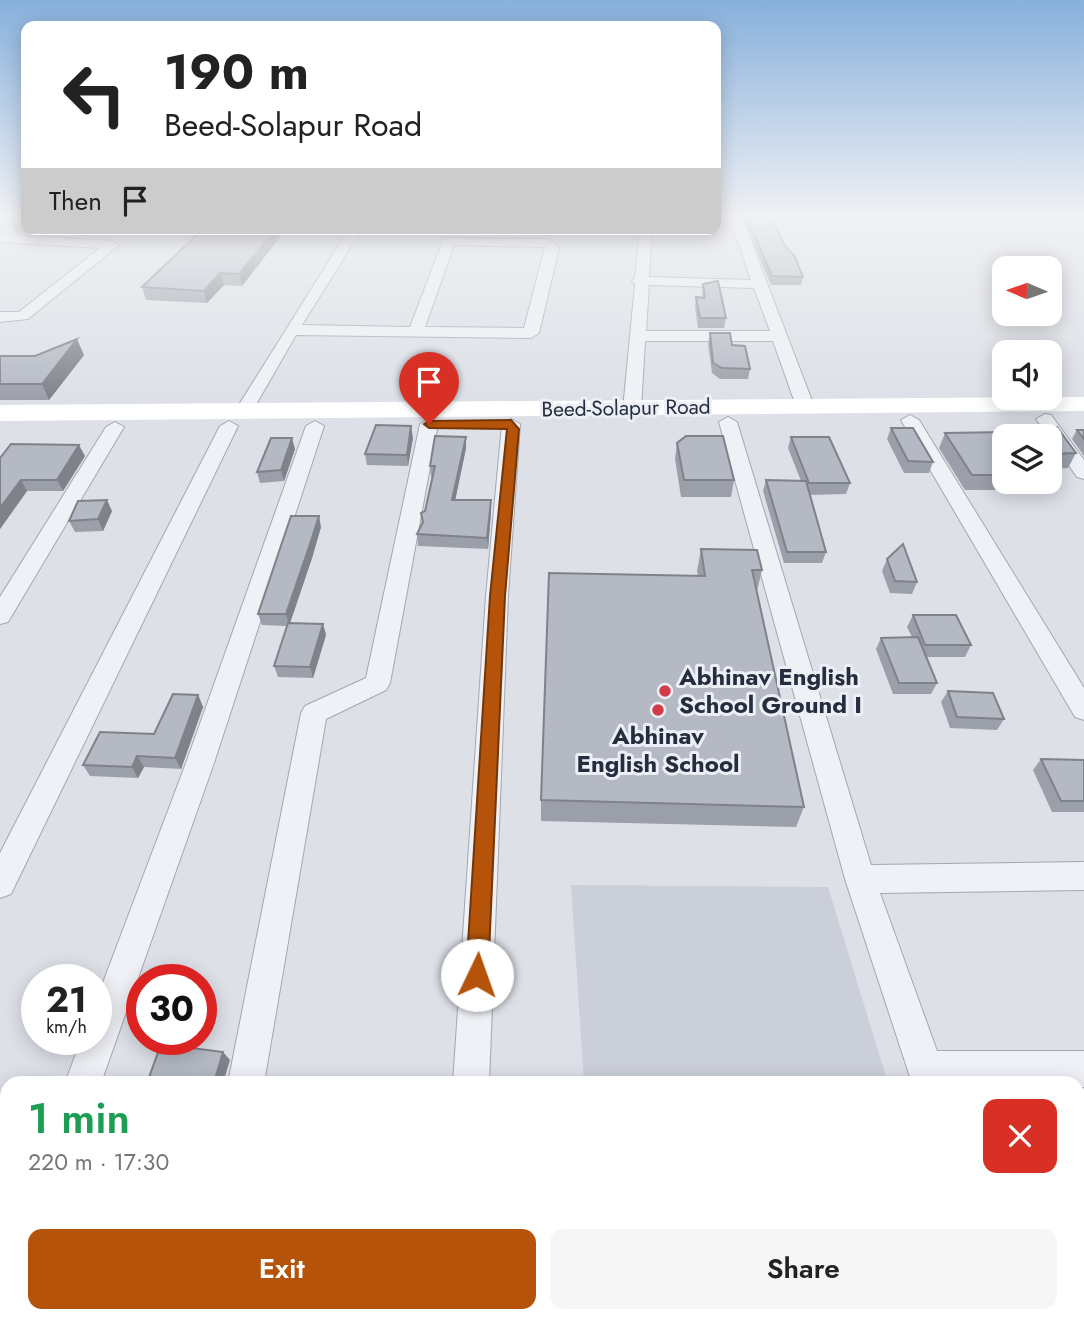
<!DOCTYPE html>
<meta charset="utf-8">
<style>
body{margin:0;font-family:Jost,sans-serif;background:#f6f6f6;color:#222;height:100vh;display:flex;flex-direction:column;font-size:26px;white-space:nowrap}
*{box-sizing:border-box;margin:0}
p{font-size:23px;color:#767676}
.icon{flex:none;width:38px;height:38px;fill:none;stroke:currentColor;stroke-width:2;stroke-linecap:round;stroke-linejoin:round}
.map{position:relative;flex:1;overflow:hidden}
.sheet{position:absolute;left:0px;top:1076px;width:1085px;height:247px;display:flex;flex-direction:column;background:#fff;border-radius:21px 21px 0 0;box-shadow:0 4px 18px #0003}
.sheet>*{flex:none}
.hud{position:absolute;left:21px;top:21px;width:700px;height:214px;border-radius:14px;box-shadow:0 4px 18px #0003;background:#fff;color:#222;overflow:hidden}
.needle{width:46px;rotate:272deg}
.tools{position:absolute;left:992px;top:256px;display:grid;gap:14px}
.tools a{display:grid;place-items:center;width:70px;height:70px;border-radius:14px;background:#fff;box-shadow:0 4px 18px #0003;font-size:35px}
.speed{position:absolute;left:21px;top:964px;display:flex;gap:14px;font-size:35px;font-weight:700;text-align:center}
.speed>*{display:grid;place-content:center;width:91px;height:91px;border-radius:50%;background:#fff;box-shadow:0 4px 18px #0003;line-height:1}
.speed small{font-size:18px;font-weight:400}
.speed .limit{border:10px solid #d22;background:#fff;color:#111}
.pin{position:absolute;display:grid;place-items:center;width:60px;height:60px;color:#fff;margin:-72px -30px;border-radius:50% 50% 50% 0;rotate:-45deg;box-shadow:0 0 7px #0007}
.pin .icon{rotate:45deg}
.me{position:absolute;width:77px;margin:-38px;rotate:3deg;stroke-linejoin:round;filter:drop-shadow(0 0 5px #0008)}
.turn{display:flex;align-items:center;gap:24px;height:147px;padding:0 28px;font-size:32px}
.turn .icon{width:91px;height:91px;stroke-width:2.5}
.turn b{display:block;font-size:49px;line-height:60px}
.then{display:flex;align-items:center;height:66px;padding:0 28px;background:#0003;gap:14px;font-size:26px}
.round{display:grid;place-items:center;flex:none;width:74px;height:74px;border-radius:14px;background:#f6f6f6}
.head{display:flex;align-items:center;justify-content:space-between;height:119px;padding:0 28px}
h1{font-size:42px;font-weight:600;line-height:52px;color:#1e9e55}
.action{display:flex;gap:14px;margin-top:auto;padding:14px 28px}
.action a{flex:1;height:80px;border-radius:14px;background:#b45309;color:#fff;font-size:28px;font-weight:600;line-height:80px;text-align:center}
.action a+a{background:#f6f6f6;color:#222}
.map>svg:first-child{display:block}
</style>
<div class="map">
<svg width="1084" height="1322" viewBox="0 0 1084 1322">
<rect width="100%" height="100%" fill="#dde0e7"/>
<path fill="#cbcfd9" d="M 571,885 L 828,887 L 888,1083 L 584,1083 Z"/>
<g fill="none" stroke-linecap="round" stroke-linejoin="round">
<g stroke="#a2a7b1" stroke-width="2">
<g id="street">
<path d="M 729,215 L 741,215 L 814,406 L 805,411 L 796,406 L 773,341 L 645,341 L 641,409 L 638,413 L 626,413 L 623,409 L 635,284 L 632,281 L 635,278 L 640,229 L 652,229 L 649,277 L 751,280 ZM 649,285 L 754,288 L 770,331 L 646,331 Z"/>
<path d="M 349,229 L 362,229 L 302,325 L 410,327 L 444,238 L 549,239 L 559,248 L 539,333 L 531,338 L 296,335 L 250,415 L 238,415 L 235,411 ZM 454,245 L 545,247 L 524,328 L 425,327 Z"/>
<path d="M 0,234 L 112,241 L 119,245 L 28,319 L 0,322 L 0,312 L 19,312 L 100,248 L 0,242 Z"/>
<path d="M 1045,414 L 1051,415 L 1084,460 L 1084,479 L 1077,477 L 1036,419 Z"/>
<path d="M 910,415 L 919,420 L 1084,688 L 1084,720 L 1075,717 L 901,420 Z"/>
<path d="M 728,417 L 737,422 L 871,865 L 1084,862 L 1084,890 L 880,893 L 937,1051 L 1084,1051 L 1084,1087 L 1078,1087 L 1078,1083 L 912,1083 L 845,879 L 719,422 Z"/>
<path d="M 429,419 L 438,424 L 390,683 L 386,690 L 326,719 L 264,1083 L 228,1083 L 301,713 L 305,706 L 366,678 L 420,424 Z"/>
<path d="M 511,419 L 520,424 L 508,596 L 489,1083 L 453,1083 L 486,596 L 502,424 Z"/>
<path d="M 229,421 L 238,426 L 11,894 L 0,898 L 0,853 L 220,426 Z"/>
<path d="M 315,421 L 324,426 L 214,763 L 101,1083 L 65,1083 L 81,1040 L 96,1040 L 96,1001 L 186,763 L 306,426 Z"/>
<path d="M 115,422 L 124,427 L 8,622 L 0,624 L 0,597 L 106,427 Z"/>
<path d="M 7,1271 L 7,1316 L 19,1316 L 17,1322 L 0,1322 L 0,1274 Z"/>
<path d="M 173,1316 L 215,1316 L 214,1322 L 172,1322 Z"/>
<rect x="438" y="1316" width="42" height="6"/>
<path d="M 985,1316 L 1027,1316 L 1029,1322 L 987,1322 Z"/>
</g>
</g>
<use href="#street" fill="#eff1f6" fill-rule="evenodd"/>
<path fill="#fff" fill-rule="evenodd" d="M 1050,397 L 1084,397 L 1084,411 L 0,421 L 0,405 Z"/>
</g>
<g fill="#9b9fa9">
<path d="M 26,215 L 26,229 L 59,229 L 52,235 L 15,232 L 12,225 Z"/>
<path d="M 741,215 L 771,215 L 785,246 L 803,277 L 801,285 L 771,285 Z"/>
<path d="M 203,229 L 279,229 L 280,237 L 242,286 L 224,285 L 207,303 L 146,300 L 142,287 Z"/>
<path d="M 703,284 L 726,318 L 724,328 L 698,328 L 695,307 L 696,297 L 702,298 Z"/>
<path d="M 710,333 L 732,345 L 750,369 L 748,379 L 720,379 L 712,373 L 708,344 Z"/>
<path d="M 84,355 L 49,400 L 0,400 L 0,356 Z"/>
<path d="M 1057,427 L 1076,453 L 1068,468 L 1050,469 L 1050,436 L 1004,436 L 1004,481 L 1016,481 L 1012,490 L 965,490 L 939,448 L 945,433 L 1003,432 L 1005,428 Z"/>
<path d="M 891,428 L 933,462 L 929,473 L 904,473 L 887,439 Z"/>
<path d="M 1077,430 L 1084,430 L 1084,456 L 1072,439 Z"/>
<path d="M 466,437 L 466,448 L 455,500 L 491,500 L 491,512 L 488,549 L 418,546 L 417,534 L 422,524 L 421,513 L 425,511 L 433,477 L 431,477 L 430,466 Z"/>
<path d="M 791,437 L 850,483 L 846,494 L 809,495 L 826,552 L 822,563 L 784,563 L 763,491 L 766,480 L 801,481 L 788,448 Z"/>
<path d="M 413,438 L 408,466 L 367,465 L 365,454 Z"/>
<path d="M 677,443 L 734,480 L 731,497 L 681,497 L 675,459 Z"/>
<path d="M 11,444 L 85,456 L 63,491 L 27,491 L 0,529 Z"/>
<path d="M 295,449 L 284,481 L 260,483 L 257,472 Z"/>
<path d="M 112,511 L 103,531 L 75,532 L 69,521 Z"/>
<path d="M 321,527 L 312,558 L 290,623 L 323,624 L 326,635 L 313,678 L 278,677 L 274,666 L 287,626 L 262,625 L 258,614 Z"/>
<path d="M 701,549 L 762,570 L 757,591 L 804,807 L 796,827 L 541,821 L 541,800 L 698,576 L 697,571 Z"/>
<path d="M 887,559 L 917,582 L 912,594 L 890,593 L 882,571 Z"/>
<path d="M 913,615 L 971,645 L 965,657 L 926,657 L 937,683 L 931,694 L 893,694 L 876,649 L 881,638 L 912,637 L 907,627 Z"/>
<path d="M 948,691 L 1004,719 L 997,730 L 950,728 L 941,702 Z"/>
<path d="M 198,695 L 203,707 L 181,769 L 144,767 L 138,778 L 90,776 L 83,765 L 154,734 Z"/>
<path d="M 1041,759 L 1084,760 L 1084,812 L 1052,812 L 1033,770 Z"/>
<path d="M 1078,1150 L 1084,1150 L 1084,1242 L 1078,1224 Z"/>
<path d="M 379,1316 L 436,1316 L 435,1320 Z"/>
</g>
<g fill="#7e8289">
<path d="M 50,229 L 59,229 L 52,235 Z"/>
<path d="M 275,229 L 279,229 L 280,237 L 242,286 L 239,274 Z"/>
<path d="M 220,273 L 224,285 L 207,303 L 204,291 Z"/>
<path d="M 77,339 L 84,355 L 49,400 L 42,384 Z"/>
<path d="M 411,426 L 413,438 L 408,466 L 407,455 Z"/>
<path d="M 466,437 L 466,448 L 453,511 L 452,500 Z"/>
<path d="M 292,438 L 295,449 L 284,481 L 281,470 Z"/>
<path d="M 79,445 L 85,456 L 63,491 L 57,480 Z"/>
<path d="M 21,480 L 27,491 L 0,529 L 0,508 Z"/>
<path d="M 107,500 L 112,511 L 103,531 L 98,519 Z"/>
<path d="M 491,500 L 491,512 L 488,549 L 487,538 Z"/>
<path d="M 319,516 L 321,527 L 312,558 L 289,626 L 286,614 Z"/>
<path d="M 323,624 L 326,635 L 313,678 L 310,667 Z"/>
<path d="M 198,695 L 203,707 L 181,769 L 175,758 Z"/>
<path d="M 137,756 L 144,767 L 138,778 L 132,767 Z"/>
<path d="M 223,1052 L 230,1060 L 223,1083 L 214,1083 Z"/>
</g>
<g fill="#b4b9c4" stroke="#7e8289" stroke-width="2">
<path d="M 26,215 L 26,226 L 12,225 Z"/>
<path d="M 746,215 L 771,215 L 785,246 L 795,257 L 803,277 L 772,276 Z"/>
<path d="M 203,229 L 275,229 L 239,274 L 220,273 L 204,291 L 142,287 Z"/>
<path d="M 718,281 L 726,318 L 700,318 L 696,297 L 705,298 L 703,284 Z"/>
<path d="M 710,333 L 730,333 L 732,345 L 745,346 L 750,369 L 722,368 L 713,363 Z"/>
<path d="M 77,339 L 42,384 L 0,384 L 0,356 L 35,356 Z"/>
<path d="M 376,425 L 411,426 L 407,455 L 365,454 Z"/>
<path d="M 1057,427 L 1076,453 L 1050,454 L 1050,436 L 1004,436 L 1004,475 L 972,475 L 945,433 L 1008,432 L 1005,428 Z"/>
<path d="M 891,428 L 913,428 L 933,462 L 908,461 Z"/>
<path d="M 1077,430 L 1084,430 L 1084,439 Z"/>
<path d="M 435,436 L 466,437 L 452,500 L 491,500 L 487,538 L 417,534 L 423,522 L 421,513 L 425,511 L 435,466 L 430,466 Z"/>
<path d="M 686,436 L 723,436 L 734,480 L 684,480 L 677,443 Z"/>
<path d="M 791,437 L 829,437 L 850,483 L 809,483 Z"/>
<path d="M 271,438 L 292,438 L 281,470 L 257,472 Z"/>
<path d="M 11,444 L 79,445 L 57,480 L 21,480 L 0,508 L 0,458 Z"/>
<path d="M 766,480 L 806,481 L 826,552 L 787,552 Z"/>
<path d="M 107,500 L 98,519 L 69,521 L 78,501 Z"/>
<path d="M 291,516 L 319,516 L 309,547 L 286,614 L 258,614 Z"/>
<path d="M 903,544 L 917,582 L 895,581 L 887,559 Z"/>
<path d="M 701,549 L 757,550 L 762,570 L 752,570 L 804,807 L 541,800 L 549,573 L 705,576 Z"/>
<path d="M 913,615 L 956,615 L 971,645 L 925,645 Z"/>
<path d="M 288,623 L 323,624 L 310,667 L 274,666 Z"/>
<path d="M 918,637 L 937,683 L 899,683 L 881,638 Z"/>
<path d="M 948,691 L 993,693 L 1004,719 L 957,717 Z"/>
<path d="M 173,694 L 198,695 L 175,758 L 137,756 L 132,767 L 83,765 L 100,732 L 154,734 Z"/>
<path d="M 1041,759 L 1084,760 L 1084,801 L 1061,801 Z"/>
<path d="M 161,1044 L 223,1052 L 214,1083 L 147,1083 Z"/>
<path d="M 1078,1150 L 1084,1150 L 1084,1199 L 1078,1182 Z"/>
</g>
<linearGradient id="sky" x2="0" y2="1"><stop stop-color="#87b0dc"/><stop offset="0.54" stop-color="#f0f1f4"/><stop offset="1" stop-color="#f0f1f4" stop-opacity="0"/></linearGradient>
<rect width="1084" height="401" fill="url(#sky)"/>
<path fill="#b45309" stroke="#753606" stroke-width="2" d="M 511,420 L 519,429 L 505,596 L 488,975 L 484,983 L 477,986 L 469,983 L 466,975 L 490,596 L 507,429 L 429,428 L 424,424 L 429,421 Z"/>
<g fill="#d23c48" stroke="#eceff5" stroke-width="2.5">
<circle cx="665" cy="691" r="7"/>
<circle cx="658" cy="710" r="7"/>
</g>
<g text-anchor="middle" stroke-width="6" stroke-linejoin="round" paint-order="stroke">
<g font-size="21" fill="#262d3e" stroke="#eceff5">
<text transform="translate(626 408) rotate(-1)" y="7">Beed-Solapur Road</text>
</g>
<g font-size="24" font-weight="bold" fill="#262d3e" stroke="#eceff5" text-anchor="start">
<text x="679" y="685">Abhinav English<tspan x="679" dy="28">School Ground I</tspan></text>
<text x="658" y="744" text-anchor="middle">Abhinav<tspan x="658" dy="28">English School</tspan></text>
</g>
</g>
</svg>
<div class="tools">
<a><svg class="needle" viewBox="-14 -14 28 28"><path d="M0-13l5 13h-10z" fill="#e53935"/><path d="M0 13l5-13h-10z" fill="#767676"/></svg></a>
<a><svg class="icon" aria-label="sound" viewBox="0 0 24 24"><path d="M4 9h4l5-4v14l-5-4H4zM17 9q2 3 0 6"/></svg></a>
<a><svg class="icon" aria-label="layers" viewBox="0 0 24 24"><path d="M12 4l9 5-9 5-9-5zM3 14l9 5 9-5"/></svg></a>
</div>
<div class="speed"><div>21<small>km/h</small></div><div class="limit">30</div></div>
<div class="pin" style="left:429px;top:424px;background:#d93025"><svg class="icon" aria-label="arrive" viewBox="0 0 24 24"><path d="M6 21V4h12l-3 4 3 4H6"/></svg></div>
<svg class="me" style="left:477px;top:975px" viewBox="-20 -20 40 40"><circle r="19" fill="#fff"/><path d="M0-13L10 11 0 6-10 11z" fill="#b45309"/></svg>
<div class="hud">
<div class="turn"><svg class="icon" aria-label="left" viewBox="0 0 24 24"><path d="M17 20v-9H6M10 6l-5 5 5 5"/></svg><div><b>190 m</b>Beed-Solapur Road</div></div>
<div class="then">Then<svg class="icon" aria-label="arrive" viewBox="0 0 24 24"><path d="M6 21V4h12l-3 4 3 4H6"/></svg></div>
</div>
<section class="sheet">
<div class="head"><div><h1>1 min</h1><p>220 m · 17:30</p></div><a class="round" style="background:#d93025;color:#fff"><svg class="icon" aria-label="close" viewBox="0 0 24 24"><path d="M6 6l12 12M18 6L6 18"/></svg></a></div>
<div class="action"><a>Exit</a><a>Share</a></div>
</section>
</div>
